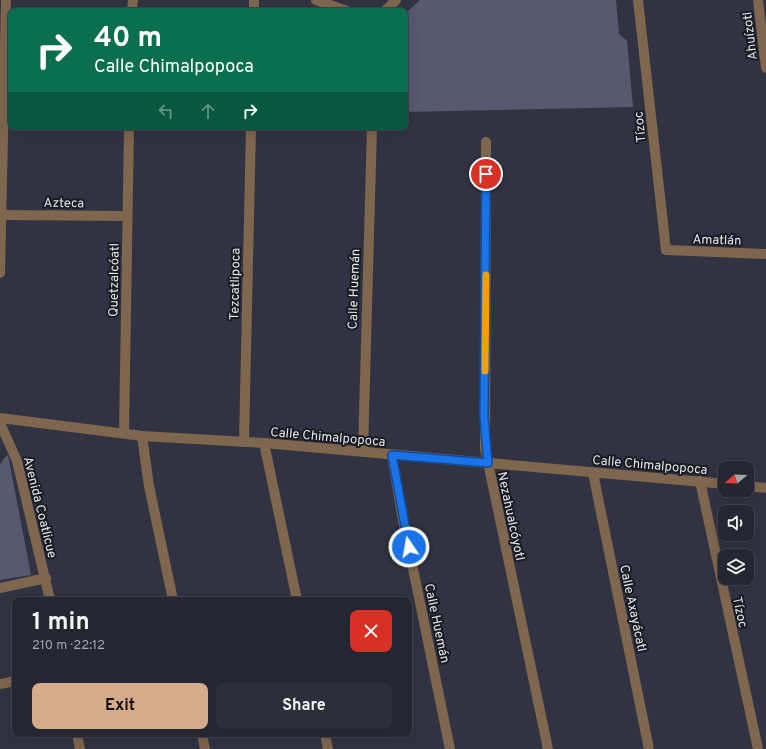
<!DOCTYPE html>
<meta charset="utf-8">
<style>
body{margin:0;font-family:Overpass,sans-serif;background:#2d2e3a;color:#f1f3f6;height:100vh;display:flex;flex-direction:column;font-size:15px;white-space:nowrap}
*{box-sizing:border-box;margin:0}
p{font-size:13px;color:#a3a5ac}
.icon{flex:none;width:22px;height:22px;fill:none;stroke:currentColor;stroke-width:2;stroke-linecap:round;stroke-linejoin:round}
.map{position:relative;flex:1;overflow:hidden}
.details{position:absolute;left:12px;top:597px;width:400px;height:140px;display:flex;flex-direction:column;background:#252632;border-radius:8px;box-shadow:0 4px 16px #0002,0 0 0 1px #42434d}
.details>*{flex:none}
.top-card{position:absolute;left:8px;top:8px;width:400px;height:122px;border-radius:8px;box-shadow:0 4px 16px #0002,0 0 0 1px #42434d;background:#0b6e4f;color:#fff;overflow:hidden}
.needle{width:26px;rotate:251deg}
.fabs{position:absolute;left:718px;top:461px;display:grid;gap:8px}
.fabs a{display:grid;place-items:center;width:36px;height:36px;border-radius:8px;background:#252632;box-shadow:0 4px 16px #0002,0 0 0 1px #42434d;font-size:20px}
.pin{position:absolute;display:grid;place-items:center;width:34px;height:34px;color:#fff;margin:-17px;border:2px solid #fff;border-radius:50%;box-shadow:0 1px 4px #0007}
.me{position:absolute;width:44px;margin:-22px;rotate:348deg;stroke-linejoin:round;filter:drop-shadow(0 0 3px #0008)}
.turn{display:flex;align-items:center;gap:14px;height:84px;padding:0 20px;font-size:18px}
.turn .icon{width:52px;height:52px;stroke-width:2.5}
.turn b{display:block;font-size:28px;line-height:34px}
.lanes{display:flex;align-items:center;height:38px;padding:0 20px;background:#0003;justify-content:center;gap:20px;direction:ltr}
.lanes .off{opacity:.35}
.round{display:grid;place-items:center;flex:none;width:42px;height:42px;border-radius:8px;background:#2d2e3a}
.headline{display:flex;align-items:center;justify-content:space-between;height:68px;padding:0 20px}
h1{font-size:24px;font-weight:700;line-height:30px}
.cta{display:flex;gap:8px;margin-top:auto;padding:8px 20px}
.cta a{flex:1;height:46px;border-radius:8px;background:#d6ab8b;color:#111;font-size:16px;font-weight:700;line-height:46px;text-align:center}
.cta a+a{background:#2d2e3a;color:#f1f3f6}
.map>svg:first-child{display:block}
</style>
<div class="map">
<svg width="766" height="749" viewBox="0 0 766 749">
<rect width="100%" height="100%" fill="#313342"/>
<g fill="#565970">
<path d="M 420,0 L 616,0 L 619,34 L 627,41 L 633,107 L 405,112 L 405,14 Z"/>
<path d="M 8,455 L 31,575 L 0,580 L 0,465 L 4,458 Z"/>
</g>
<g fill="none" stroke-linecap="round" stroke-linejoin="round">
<path stroke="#7f664f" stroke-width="10" d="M 1,215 L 127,216"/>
<g stroke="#7f664f" stroke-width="10">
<path d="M 316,0 L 347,11"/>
<path d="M 638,0 L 666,250 L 766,254"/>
<path d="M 758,0 L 766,68"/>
<path d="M 132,11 L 133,0"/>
<path d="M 254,11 L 254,0"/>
<path d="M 385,11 L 396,0"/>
<path d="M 486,142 L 485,448 L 548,749"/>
<path d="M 0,423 L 17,461 L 50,600"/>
<path d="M 124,433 L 129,127"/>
<path d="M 142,436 L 149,486 L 173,600"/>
<path d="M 244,442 L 251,127"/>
<path d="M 264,443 L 297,600"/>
<path d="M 363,452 L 372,127"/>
<path d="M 392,455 L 402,515 L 450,749"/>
<path d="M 593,473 L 649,749"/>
<path d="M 700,481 L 758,749"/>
<path d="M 0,588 L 46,578"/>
<path d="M 0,684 L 15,681"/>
<path d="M 77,734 L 80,749"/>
<path d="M 202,734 L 205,749"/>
<path d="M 325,734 L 328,749"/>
</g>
<g stroke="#7f664f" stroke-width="10">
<path d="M 0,273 L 6,0"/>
<path d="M 0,418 L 142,436 L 264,443 L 725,484"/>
<path d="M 747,486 L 766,488"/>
</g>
</g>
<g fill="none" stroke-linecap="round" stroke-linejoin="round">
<g stroke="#114b97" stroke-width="10">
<path id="route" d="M 409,547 L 392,455 L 488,463 L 484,417 L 486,174"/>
</g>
<use href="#route" stroke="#1a73e8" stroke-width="7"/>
<path stroke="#f59e0b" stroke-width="7" d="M 485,371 L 486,275"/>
</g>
<g text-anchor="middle" stroke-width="4" stroke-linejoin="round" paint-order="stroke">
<g font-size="13" fill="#e2e4ed" stroke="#1a1b22">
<text transform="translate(749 36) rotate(-97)" y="5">Ahuízotl</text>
<text transform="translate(639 127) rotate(-96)" y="5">Tízoc</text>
<text transform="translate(64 202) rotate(1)" y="5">Azteca</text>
<text transform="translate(717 239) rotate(2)" y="5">Amatlán</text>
<text transform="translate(113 280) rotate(-89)" y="5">Quetzalcóatl</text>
<text transform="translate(234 284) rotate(-89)" y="5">Tezcatlipoca</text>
<text transform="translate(353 289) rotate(-88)" y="5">Calle Huemán</text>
<text transform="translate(328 436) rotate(5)" y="5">Calle Chimalpopoca</text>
<text transform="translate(650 464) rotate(5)" y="5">Calle Chimalpopoca</text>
<text transform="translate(41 507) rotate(76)" y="5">Avenida Coatlicue</text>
<text transform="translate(512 516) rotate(78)" y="5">Nezahualcóyotl</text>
<text transform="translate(634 608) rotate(78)" y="5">Calle Axayácatl</text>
<text transform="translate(741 612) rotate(78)" y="5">Tízoc</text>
<text transform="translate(438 623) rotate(78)" y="5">Calle Huemán</text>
</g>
</g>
</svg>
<div class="fabs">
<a><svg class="needle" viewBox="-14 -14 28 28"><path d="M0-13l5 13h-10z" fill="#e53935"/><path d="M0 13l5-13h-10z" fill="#a3a5ac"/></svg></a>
<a><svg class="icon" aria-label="sound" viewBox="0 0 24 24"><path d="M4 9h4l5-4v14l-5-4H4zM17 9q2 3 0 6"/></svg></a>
<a><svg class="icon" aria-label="layers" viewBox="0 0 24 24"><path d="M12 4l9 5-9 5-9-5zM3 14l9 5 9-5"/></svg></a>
</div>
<div class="pin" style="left:486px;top:174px;background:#d93025"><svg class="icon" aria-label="arrive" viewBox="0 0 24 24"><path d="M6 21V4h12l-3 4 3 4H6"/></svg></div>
<svg class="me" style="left:409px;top:547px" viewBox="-20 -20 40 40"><circle r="17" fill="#1a73e8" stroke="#fff" stroke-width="3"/><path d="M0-11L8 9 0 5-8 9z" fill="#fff"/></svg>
<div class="top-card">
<div class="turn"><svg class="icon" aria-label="right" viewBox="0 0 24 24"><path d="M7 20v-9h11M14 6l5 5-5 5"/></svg><div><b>40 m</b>Calle Chimalpopoca</div></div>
<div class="lanes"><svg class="icon off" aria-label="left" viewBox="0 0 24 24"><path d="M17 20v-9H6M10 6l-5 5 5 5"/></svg><svg class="icon off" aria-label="ahead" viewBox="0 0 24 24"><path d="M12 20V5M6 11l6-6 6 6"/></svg><svg class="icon" aria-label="right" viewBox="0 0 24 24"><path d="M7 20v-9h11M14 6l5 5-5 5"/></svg></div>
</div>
<section class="details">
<div class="headline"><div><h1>1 min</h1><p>210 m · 22:12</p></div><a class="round" style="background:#d93025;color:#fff"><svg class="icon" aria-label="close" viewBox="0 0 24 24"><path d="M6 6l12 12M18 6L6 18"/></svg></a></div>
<div class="cta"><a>Exit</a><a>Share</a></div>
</section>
</div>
